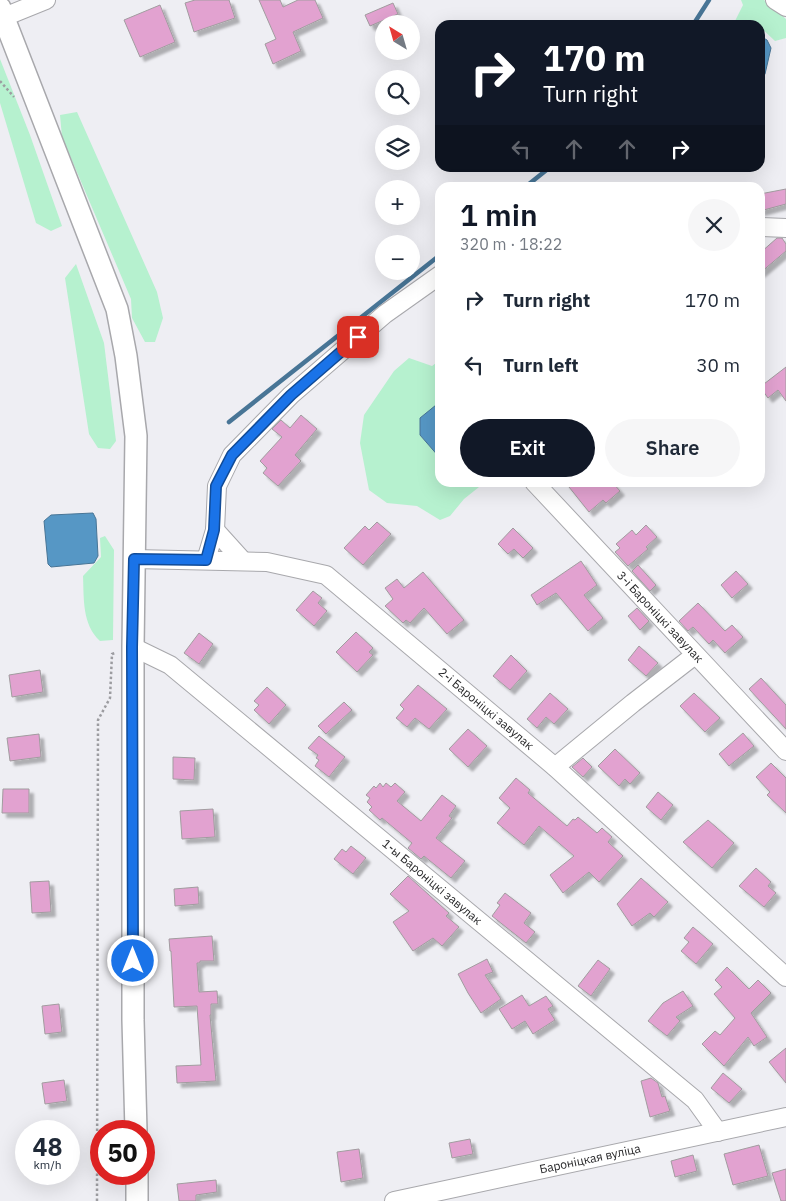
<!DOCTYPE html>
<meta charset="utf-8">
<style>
body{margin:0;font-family:"IBM Plex Sans",sans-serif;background:#f6f6f7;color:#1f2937;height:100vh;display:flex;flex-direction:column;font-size:19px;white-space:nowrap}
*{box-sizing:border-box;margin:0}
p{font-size:16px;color:#747a83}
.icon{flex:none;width:28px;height:28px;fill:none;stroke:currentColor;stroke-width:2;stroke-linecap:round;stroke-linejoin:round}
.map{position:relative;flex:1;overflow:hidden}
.drawer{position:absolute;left:435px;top:182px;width:330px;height:305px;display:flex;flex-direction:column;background:#fff;border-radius:15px;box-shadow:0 5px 20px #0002}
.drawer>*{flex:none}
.banner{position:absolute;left:435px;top:20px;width:330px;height:152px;border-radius:15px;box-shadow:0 5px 20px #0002;background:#111827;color:#fff;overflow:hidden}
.needle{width:32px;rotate:323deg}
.fabs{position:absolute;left:375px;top:15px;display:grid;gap:10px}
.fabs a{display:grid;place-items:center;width:45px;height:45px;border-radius:50%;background:#fff;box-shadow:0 5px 20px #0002;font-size:25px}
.speed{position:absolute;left:15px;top:1120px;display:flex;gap:10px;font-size:25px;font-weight:700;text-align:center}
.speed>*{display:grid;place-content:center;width:65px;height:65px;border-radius:50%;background:#fff;box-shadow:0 5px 20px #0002;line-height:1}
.speed small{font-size:12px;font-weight:400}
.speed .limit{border:8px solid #d22;background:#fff;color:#111}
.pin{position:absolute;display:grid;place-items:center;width:42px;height:42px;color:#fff;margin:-21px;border-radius:10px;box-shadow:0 2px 8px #0006}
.me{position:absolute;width:55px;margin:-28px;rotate:0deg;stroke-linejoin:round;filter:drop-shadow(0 0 4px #0008)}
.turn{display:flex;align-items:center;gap:18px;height:105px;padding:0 25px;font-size:22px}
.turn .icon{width:65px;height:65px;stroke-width:2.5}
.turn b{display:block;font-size:35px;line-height:42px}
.lanes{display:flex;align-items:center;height:48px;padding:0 25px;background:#0003;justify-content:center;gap:25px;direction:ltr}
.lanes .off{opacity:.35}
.round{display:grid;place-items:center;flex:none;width:52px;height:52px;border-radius:26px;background:#f6f6f7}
.headline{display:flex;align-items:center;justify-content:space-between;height:85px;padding:0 25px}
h1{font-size:30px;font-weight:600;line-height:38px;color:#111827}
.primary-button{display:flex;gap:10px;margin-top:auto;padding:10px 25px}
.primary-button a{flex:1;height:58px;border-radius:30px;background:#111827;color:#fff;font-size:20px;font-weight:600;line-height:58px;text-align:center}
.primary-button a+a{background:#f6f6f7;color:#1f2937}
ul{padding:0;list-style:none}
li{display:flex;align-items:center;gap:15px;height:65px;padding:0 25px}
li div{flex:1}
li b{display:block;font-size:19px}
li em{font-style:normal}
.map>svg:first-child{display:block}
</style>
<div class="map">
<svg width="786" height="1201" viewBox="0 0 786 1201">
<defs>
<filter id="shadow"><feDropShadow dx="4.5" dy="4.5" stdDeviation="1" flood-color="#0004"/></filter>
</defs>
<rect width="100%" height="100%" fill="#eeeef3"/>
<g fill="#b6f1cf">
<path d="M 741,0 L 764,0 L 786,19 L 786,38 L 775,41 L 760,27 L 760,25 L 733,25 L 743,5 Z"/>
<path d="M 0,59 L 30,135 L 62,226 L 51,231 L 36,223 L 0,103 Z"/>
<path d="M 77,112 L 157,292 L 163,318 L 155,342 L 145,342 L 132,318 L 131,299 L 62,137 L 60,115 Z"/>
<path d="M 76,264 L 104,343 L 116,441 L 110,449 L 98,448 L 89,434 L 65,278 Z"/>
<path d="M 409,358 L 432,366 L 440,360 L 440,405 L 436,405 L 420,435 L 440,458 L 440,482 L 484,483 L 464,499 L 450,516 L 440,520 L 417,506 L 387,503 L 369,490 L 360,443 L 364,415 L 394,371 Z"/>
<path d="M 105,536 L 114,550 L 113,640 L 100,641 C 82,624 84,599 83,576 L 101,557 L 100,538 Z"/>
</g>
<g fill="#5697c5" stroke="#487596">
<path d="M 760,36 L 767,40 L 771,48 L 765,74 L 760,81 Z"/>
<path d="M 436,405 L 440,405 L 440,458 L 420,435 L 420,418 Z"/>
<path d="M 93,513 L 96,519 L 98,556 L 94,563 L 51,567 L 48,564 L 44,521 L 51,515 Z"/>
</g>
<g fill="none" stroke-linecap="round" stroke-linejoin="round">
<g stroke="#487596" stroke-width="4.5">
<path d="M 693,25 L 709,0"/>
<path d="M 524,188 L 549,168"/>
<path d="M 229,422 L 440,255"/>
</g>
</g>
<g fill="#e2a2d0" stroke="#a19c9f" filter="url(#shadow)">
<path d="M 195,0 L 229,0 L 235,18 L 194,32 L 185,3 Z"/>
<path d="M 259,0 L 280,0 L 283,7 L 298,0 L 315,0 L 323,18 L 293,32 L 301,51 L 273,64 L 265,44 L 276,39 Z"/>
<path d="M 393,3 L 398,14 L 370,26 L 365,15 Z"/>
<path d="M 160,5 L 175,42 L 140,57 L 124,20 Z"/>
<path d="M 786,189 L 786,204 L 760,211 L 760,194 Z"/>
<path d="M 777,238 L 782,238 L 786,244 L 786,251 L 760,273 L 760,253 Z"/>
<path d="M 786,367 L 786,401 L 778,390 L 768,398 L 760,387 Z"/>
<path d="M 301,415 L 317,429 L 295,455 L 301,461 L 278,486 L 263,473 L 267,468 L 260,461 L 282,437 L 272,429 L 281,420 L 290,428 Z"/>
<path d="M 565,482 L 612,482 L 620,491 L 606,503 L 603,500 L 589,512 Z"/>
<path d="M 377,522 L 391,534 L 363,565 L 344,548 L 365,526 L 369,530 Z"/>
<path d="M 646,525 L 657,537 L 646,547 L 648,549 L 628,566 L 615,552 L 620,548 L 616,544 L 632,530 L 636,535 Z"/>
<path d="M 513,528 L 533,548 L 523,558 L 514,549 L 508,554 L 498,544 Z"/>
<path d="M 581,561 L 597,585 L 584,595 L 603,618 L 588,631 L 556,593 L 537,605 L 531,595 Z"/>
<path d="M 638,565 L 656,585 L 650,591 L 632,571 Z"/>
<path d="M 736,571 L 748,584 L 732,598 L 721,585 Z"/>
<path d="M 423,572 L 464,620 L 447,634 L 424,608 L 410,623 L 406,620 L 403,623 L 385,606 L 393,599 L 385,588 L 397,579 L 404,588 Z"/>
<path d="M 313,591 L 322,598 L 318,603 L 327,611 L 314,626 L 296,610 Z"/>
<path d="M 698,603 L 725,631 L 732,625 L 743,637 L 725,653 L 713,640 L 709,644 L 693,627 L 688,631 L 679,621 Z"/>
<path d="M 637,608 L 649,621 L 640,630 L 628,616 Z"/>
<path d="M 356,632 L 373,648 L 369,652 L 373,655 L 357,672 L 336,652 Z"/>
<path d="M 199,633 L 213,644 L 199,664 L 184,653 Z"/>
<path d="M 639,646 L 658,663 L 646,676 L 628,660 Z"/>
<path d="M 511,655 L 527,671 L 510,690 L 493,676 Z"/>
<path d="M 40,670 L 43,692 L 12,697 L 9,675 Z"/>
<path d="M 761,678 L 786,705 L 786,729 L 749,689 Z"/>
<path d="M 418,685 L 447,709 L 429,729 L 415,718 L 407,727 L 396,718 L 404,709 L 400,705 Z"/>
<path d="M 267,687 L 286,705 L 269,724 L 254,710 L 259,705 L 254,701 Z"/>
<path d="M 550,693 L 568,709 L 554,724 L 546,717 L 537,728 L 527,719 Z"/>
<path d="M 694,693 L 720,718 L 705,732 L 680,706 Z"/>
<path d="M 344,702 L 352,710 L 326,734 L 318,726 Z"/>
<path d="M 468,729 L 487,746 L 468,767 L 449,749 Z"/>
<path d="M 743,733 L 754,746 L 729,766 L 719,754 Z"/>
<path d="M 39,734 L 41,757 L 10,761 L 7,738 Z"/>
<path d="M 319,736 L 345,757 L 329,777 L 315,766 L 319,760 L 316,758 L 318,755 L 308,748 Z"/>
<path d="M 615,749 L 640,773 L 630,784 L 625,779 L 619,786 L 598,766 Z"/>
<path d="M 173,757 L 195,758 L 194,780 L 173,779 Z"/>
<path d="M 583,758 L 592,767 L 583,777 L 572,767 Z"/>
<path d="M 771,763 L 786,778 L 786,813 L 767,795 L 770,792 L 756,777 Z"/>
<path d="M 516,778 L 530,790 L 528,793 L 567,826 L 573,819 L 575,820 L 578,817 L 597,833 L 602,828 L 612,837 L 608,842 L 623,856 L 599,882 L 589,872 L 563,893 L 550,875 L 574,856 L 539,826 L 524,845 L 497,823 L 510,808 L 499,798 Z"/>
<path d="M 380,783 L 383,787 L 386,783 L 391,787 L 395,783 L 405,792 L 397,801 L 421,821 L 442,795 L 456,806 L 449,816 L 452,818 L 436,838 L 465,861 L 451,878 L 424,856 L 421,859 L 408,848 L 412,843 L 382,818 L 380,820 L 369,810 L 372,807 L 367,802 L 370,798 L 366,795 L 374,786 L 376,788 Z"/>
<path d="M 3,789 L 29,789 L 29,813 L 2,813 Z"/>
<path d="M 658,792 L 673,805 L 661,820 L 646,807 Z"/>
<path d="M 213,809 L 215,837 L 182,839 L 180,811 Z"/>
<path d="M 708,820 L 734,843 L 712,868 L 683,842 Z"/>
<path d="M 351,846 L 366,858 L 353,874 L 334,859 L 342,849 L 346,852 Z"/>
<path d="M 756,868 L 771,882 L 768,886 L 776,893 L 764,907 L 739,886 Z"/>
<path d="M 408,876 L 449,913 L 446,916 L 459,927 L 442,946 L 433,938 L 413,951 L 393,922 L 409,911 L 390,894 Z"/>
<path d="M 641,878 L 668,902 L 654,917 L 650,913 L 632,926 L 617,904 Z"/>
<path d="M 49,881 L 51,912 L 32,913 L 30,882 Z"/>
<path d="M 198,887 L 199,904 L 175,906 L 174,889 Z"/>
<path d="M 505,893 L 531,913 L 524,923 L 535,932 L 526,943 L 492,916 L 500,905 L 497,903 Z"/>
<path d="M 693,927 L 713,944 L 696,964 L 681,951 L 689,942 L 684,938 Z"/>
<path d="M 212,936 L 214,961 L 200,961 L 200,963 L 197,963 L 199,992 L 217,991 L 218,1004 L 211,1004 L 211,1015 L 210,1015 L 216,1081 L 177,1083 L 176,1066 L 201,1065 L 197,1006 L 174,1007 L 171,951 L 170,951 L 169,939 Z"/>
<path d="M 487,959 L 493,972 L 485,975 L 501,999 L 481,1013 L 468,993 L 458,974 Z"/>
<path d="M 598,960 L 610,969 L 591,996 L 578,986 Z"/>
<path d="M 727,967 L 749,989 L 758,980 L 771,993 L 751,1013 L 767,1037 L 754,1046 L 748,1037 L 724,1066 L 702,1044 L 715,1031 L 720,1035 L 735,1018 L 714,994 L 722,987 L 715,980 Z"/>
<path d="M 683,991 L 693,1006 L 676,1017 L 680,1021 L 667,1036 L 648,1021 L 663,1003 Z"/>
<path d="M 522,995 L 529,1006 L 546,996 L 553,1006 L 548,1009 L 555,1020 L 533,1034 L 525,1021 L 512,1029 L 499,1009 Z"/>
<path d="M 59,1004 L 62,1032 L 45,1034 L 42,1006 Z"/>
<path d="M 786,1048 L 786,1083 L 769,1062 Z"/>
<path d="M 723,1073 L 742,1089 L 729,1103 L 711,1088 Z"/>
<path d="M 651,1078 L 658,1083 L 662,1097 L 665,1096 L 670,1111 L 650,1117 L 641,1081 Z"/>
<path d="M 64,1080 L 67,1101 L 45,1104 L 42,1083 Z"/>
<path d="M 470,1139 L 473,1154 L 452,1158 L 449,1143 Z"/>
<path d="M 759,1145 L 768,1176 L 733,1185 L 724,1154 Z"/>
<path d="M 359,1149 L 363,1178 L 341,1182 L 337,1152 Z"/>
<path d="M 693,1155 L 697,1171 L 675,1177 L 671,1161 Z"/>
<path d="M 786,1169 L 786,1201 L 781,1201 L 772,1173 Z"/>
<path d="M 216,1180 L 217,1192 L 196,1195 L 196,1201 L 179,1201 L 177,1184 Z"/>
</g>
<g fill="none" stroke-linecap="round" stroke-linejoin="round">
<g stroke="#a8a8ac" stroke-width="20">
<g id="minor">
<path d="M 775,0 L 786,7"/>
<path d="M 4,17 L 46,0"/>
<path d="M 760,227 L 786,228"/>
<path d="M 534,482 L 786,751"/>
<path d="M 215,530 L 243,561"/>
<path d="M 134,559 L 267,562 L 326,575 L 555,767 L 786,977"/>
<path d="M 206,560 L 215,530 L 217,486 L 232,455 L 291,395 L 385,314 L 440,275"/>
<path d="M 133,647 L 170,665 L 695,1100 L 718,1132"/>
<path d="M 555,767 L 633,703 L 695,655"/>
<path d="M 394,1201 L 786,1117"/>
</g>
</g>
<g stroke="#a8a8ac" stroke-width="24">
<g id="major">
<path d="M 0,8 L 117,309 L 126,356 L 136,436 L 133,647 L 133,1020 L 136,1131"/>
<path d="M 137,1174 L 137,1201"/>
</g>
</g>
<g stroke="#9c9ca0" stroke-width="2.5" stroke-dasharray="2.5 2.5" stroke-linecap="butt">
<path d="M 0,81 L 14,97"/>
<path d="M 97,1201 L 98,720 L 110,698 L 112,654 L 115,653"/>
</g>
<use href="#minor" stroke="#fff" stroke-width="18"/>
<use href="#major" stroke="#fff" stroke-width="21"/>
</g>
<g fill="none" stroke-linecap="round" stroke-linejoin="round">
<g stroke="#114b97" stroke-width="12">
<path id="route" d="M 133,961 L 132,647 L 134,559 L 206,560 L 214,530 L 216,486 L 232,455 L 291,395 L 358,337"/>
</g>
<use href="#route" stroke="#1a73e8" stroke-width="9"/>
</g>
<g text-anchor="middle" stroke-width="4" stroke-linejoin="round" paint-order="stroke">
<g font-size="12" fill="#272729" stroke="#fff">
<text transform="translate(660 617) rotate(47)" y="4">3-і Бароніцкі завулак</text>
<text transform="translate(486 709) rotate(40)" y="4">2-і Бароніцкі завулак</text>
<text transform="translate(432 882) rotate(40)" y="4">1-ы Бароніцкі завулак</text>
<text transform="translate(590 1159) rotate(-12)" y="4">Бароніцкая вуліца</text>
</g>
</g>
</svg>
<div class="fabs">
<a><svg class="needle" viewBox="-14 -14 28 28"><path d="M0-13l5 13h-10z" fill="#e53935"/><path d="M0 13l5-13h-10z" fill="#747a83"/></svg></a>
<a><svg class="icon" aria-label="search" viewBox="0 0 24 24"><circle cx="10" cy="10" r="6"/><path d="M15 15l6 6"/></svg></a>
<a><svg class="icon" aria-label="layers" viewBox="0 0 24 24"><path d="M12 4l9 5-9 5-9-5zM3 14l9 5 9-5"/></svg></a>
<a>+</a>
<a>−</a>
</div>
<div class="speed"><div>48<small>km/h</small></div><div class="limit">50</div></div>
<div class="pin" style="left:358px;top:337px;background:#d93025"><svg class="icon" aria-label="arrive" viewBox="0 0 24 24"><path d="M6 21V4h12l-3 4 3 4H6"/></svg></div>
<svg class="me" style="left:133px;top:961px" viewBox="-20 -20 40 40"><circle r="17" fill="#1a73e8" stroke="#fff" stroke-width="3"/><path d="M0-11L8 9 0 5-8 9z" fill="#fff"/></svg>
<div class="banner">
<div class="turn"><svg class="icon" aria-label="right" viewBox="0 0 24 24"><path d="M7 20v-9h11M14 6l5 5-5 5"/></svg><div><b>170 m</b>Turn right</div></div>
<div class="lanes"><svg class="icon off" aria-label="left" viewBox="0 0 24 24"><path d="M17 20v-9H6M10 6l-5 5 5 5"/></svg><svg class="icon off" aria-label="ahead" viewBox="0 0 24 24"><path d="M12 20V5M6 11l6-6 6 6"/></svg><svg class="icon off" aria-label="ahead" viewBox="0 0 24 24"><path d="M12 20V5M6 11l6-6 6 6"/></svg><svg class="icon" aria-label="right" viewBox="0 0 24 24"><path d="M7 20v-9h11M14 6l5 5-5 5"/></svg></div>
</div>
<section class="drawer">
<div class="headline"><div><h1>1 min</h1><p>320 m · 18:22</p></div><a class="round"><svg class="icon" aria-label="close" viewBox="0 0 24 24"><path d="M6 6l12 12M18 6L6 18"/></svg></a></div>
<ul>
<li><svg class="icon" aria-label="right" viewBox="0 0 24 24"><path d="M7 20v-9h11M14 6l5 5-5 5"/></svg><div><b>Turn right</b></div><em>170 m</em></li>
<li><svg class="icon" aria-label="left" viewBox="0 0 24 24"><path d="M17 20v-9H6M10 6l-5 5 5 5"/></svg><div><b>Turn left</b></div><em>30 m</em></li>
</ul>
<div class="primary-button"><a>Exit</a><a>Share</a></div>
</section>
</div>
